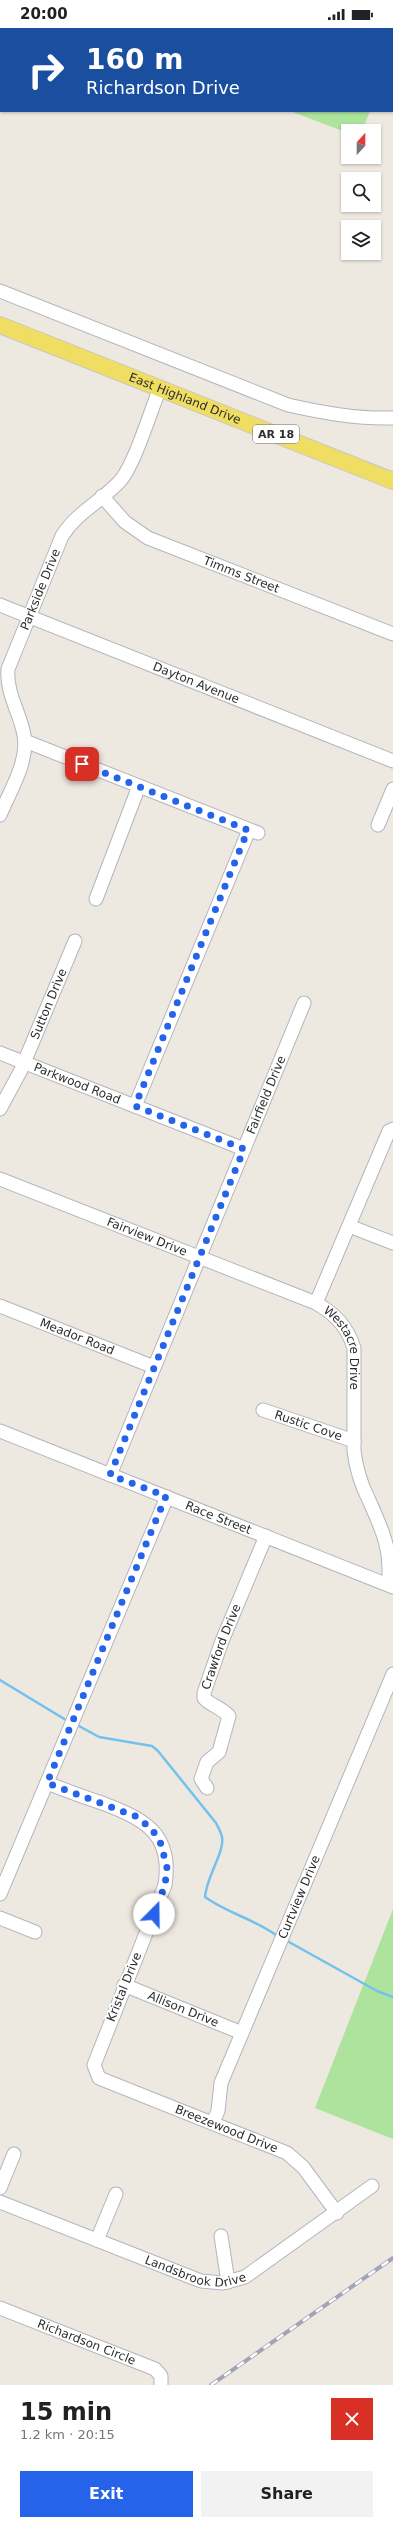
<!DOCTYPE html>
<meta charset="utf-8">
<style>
body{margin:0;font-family:"DejaVu Sans",sans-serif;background:#f2f2f2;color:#202124;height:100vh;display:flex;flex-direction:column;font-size:15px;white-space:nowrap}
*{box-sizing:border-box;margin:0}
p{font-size:13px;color:#757577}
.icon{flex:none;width:22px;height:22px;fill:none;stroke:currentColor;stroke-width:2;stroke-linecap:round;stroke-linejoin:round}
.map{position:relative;height:2357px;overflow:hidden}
.details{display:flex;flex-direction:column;background:#fff;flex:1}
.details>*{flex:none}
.hud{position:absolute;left:0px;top:0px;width:393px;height:84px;box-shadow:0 1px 3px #0004;background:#1a4fa0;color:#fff;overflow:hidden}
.needle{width:26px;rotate:21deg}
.tools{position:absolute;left:341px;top:96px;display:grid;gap:8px}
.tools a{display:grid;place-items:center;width:40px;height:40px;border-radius:0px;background:#fff;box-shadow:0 1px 3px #0004;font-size:20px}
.pin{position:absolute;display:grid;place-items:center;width:34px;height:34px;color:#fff;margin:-17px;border-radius:8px;box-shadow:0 2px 6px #0006}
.me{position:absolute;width:44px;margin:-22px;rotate:22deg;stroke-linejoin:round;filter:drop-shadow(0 0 3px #0008)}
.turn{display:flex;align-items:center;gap:14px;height:84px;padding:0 20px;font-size:18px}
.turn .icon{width:52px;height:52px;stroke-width:2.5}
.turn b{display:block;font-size:28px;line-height:34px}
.round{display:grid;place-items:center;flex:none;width:42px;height:42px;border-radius:0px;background:#f2f2f2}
.head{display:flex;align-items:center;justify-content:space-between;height:68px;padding:0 20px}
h1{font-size:24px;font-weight:800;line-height:30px}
.primary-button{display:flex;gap:8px;margin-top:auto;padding:8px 20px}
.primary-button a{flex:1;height:46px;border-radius:0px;background:#2563eb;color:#fff;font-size:16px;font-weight:800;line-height:46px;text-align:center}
.primary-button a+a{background:#f2f2f2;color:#202124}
.status{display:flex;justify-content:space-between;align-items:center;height:28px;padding:0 20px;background:#fff;direction:ltr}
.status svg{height:11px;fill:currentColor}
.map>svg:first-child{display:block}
</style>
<div class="status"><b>20:00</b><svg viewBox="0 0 49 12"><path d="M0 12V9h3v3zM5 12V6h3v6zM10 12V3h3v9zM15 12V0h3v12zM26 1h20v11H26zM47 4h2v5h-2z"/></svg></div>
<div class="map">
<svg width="393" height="2357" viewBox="0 0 393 2357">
<rect width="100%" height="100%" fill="#eee9e0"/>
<g fill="#ade39d">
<path d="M 173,0 L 301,0 L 302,1 L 172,1 Z"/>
<path d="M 290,83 L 370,83 L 362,103 L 348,103 L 348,105 Z"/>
<path d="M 393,1881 L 393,2111 L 315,2080 Z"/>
</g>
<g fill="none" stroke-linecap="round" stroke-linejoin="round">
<g stroke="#74c1ee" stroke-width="2.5">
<path d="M 0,1652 L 66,1692"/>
<path d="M 79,1698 L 99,1709 L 152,1718 L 158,1723 L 216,1795 C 218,1799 221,1804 222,1809 C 225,1824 206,1849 205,1869 C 227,1885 254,1891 276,1907"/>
<path d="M 289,1914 L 377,1963 L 393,1969"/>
</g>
<g stroke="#b3b4c0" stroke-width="15">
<g id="minor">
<path d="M 0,263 L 288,377 C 324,385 357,391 393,390"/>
<path id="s1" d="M 102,468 L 125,494 L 148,510 L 393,606"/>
<path id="s2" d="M 0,577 L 393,733"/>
<path d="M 25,713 L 258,805"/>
<path id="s3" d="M 0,787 C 10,763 29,733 24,707 C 20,684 6,666 8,641 L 62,508 C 77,484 102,473 120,453 C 134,438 151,382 160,360"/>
<path d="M 378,797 L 393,761"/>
<path d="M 96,871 L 139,758"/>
<path id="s4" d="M 0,1025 L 244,1121"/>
<path d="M 135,1078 L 249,802"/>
<path id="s5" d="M 0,1081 L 21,1042 L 75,913"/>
<path id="s6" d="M 0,1151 L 316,1275 C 335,1286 347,1298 354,1320 L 354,1423 C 356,1439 361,1456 368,1470 C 381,1499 393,1523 388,1556"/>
<path d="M 349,1198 L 393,1215"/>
<path d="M 316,1275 L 389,1103 L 393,1101"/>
<path id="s7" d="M 0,1278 L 154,1339"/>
<path id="s8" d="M 263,1382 L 354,1413"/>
<path id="s9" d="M 0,1403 L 393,1559"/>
<path id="s10" d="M 110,1447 L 304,975"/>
<path id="s11" d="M 47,1755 C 65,1762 83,1769 102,1775 C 144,1791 173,1805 165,1857 L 94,2037 L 99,2050 L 287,2125 L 303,2139 L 337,2185"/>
<path id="s12" d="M 207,1760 L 201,1751 L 207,1734 L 219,1724 L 229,1688 C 221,1679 211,1678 204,1670 L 204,1665 L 222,1613 L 266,1508"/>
<path d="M 0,1866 L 167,1469"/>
<path d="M 0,1890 L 35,1904"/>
<path id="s13" d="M 124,1957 L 242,2005"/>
<path id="s14" d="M 213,2094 L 218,2083 L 221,2055 L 393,1646"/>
<path d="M 0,2160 L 14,2126"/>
<path id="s15" d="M 0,2174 L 201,2253 L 223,2255 L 245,2249 L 372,2158"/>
<path d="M 221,2208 L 228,2254"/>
<path d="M 97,2212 L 116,2166"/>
<path id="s16" d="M 0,2280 L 155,2341 L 161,2348 L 161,2357"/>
</g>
</g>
<g stroke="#c8c8c8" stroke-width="18">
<g id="major">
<path id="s17" d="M 0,297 L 393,453"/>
</g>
</g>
<use href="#minor" stroke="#fff" stroke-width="13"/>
<use href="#major" stroke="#f0de63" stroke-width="16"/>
<g stroke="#a2a3b7" stroke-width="4">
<path id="rail" d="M 211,2357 L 393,2230"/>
</g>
<use href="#rail" stroke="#fff" stroke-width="2.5" stroke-dasharray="8" stroke-linecap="butt"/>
</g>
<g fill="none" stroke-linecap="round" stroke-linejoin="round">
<path stroke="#2563eb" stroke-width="7" stroke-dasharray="0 12.6" d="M 82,736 L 248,802 L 135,1078 L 244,1121 L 110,1447 L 166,1468 L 47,1755 L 135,1788 L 152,1801 L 161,1816 L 167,1840 L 165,1857 L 154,1886"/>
</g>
<g text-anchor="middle" stroke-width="4" stroke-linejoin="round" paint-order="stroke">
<rect fill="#fff" stroke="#6c6c6c" stroke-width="1" x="253" y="397" width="46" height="18" rx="3"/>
<g font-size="11" font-weight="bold" fill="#2d2d2d">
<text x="276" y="410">AR 18</text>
</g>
<g font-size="12" fill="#2d2d2d" stroke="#fff">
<text dy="4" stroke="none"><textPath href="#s17" startOffset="199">East Highland Drive</textPath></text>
<text dy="4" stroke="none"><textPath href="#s1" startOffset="163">Timms Street</textPath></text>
<text dy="4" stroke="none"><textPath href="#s3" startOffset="239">Parkside Drive</textPath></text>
<text dy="4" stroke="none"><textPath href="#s2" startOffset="211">Dayton Avenue</textPath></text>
<text dy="4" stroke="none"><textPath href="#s5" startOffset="116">Sutton Drive</textPath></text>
<text dy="4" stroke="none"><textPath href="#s4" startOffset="83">Parkwood Road</textPath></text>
<text dy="4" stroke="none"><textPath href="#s10" startOffset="411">Fairfield Drive</textPath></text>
<text dy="4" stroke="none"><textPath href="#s6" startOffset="158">Fairview Drive</textPath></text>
<text dy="4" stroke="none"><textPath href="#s7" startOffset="83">Meador Road</textPath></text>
<text dy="4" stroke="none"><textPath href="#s6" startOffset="396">Westacre Drive</textPath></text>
<text dy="4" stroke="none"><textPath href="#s8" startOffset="48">Rustic Cove</textPath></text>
<text dy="4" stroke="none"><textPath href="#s9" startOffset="235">Race Street</textPath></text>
<text dy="4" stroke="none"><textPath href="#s12" startOffset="167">Crawford Drive</textPath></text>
<text dy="4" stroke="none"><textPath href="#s14" startOffset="242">Curtview Drive</textPath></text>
<text transform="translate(124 1959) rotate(-68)" y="4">Kristal Drive</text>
<text dy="4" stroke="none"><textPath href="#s13" startOffset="64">Allison Drive</textPath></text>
<text dy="4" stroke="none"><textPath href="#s11" startOffset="519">Breezewood Drive</textPath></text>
<text dy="4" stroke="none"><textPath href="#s15" startOffset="209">Landsbrook Drive</textPath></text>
<text dy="4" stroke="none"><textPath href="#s16" startOffset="93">Richardson Circle</textPath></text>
</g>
</g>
</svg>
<div class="tools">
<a><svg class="needle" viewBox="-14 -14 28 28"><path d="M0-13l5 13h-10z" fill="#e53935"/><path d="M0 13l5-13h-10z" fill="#757577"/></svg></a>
<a><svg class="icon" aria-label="search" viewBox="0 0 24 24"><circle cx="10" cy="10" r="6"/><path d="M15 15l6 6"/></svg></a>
<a><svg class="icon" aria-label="layers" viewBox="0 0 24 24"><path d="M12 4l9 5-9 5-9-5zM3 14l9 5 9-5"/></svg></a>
</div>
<div class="pin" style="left:82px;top:736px;background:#d93025"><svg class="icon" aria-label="arrive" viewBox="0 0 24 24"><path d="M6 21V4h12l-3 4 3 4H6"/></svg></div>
<svg class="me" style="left:154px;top:1886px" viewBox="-20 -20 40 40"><circle r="19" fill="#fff"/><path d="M0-13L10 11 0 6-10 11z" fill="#2563eb"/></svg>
<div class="hud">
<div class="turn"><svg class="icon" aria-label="right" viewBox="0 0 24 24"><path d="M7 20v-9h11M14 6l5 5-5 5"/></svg><div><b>160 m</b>Richardson Drive</div></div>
</div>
</div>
<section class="details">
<div class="head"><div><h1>15 min</h1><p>1.2 km · 20:15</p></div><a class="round" style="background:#d93025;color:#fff"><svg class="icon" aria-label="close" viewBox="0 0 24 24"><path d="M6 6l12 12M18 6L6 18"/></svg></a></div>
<div class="primary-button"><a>Exit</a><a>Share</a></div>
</section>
